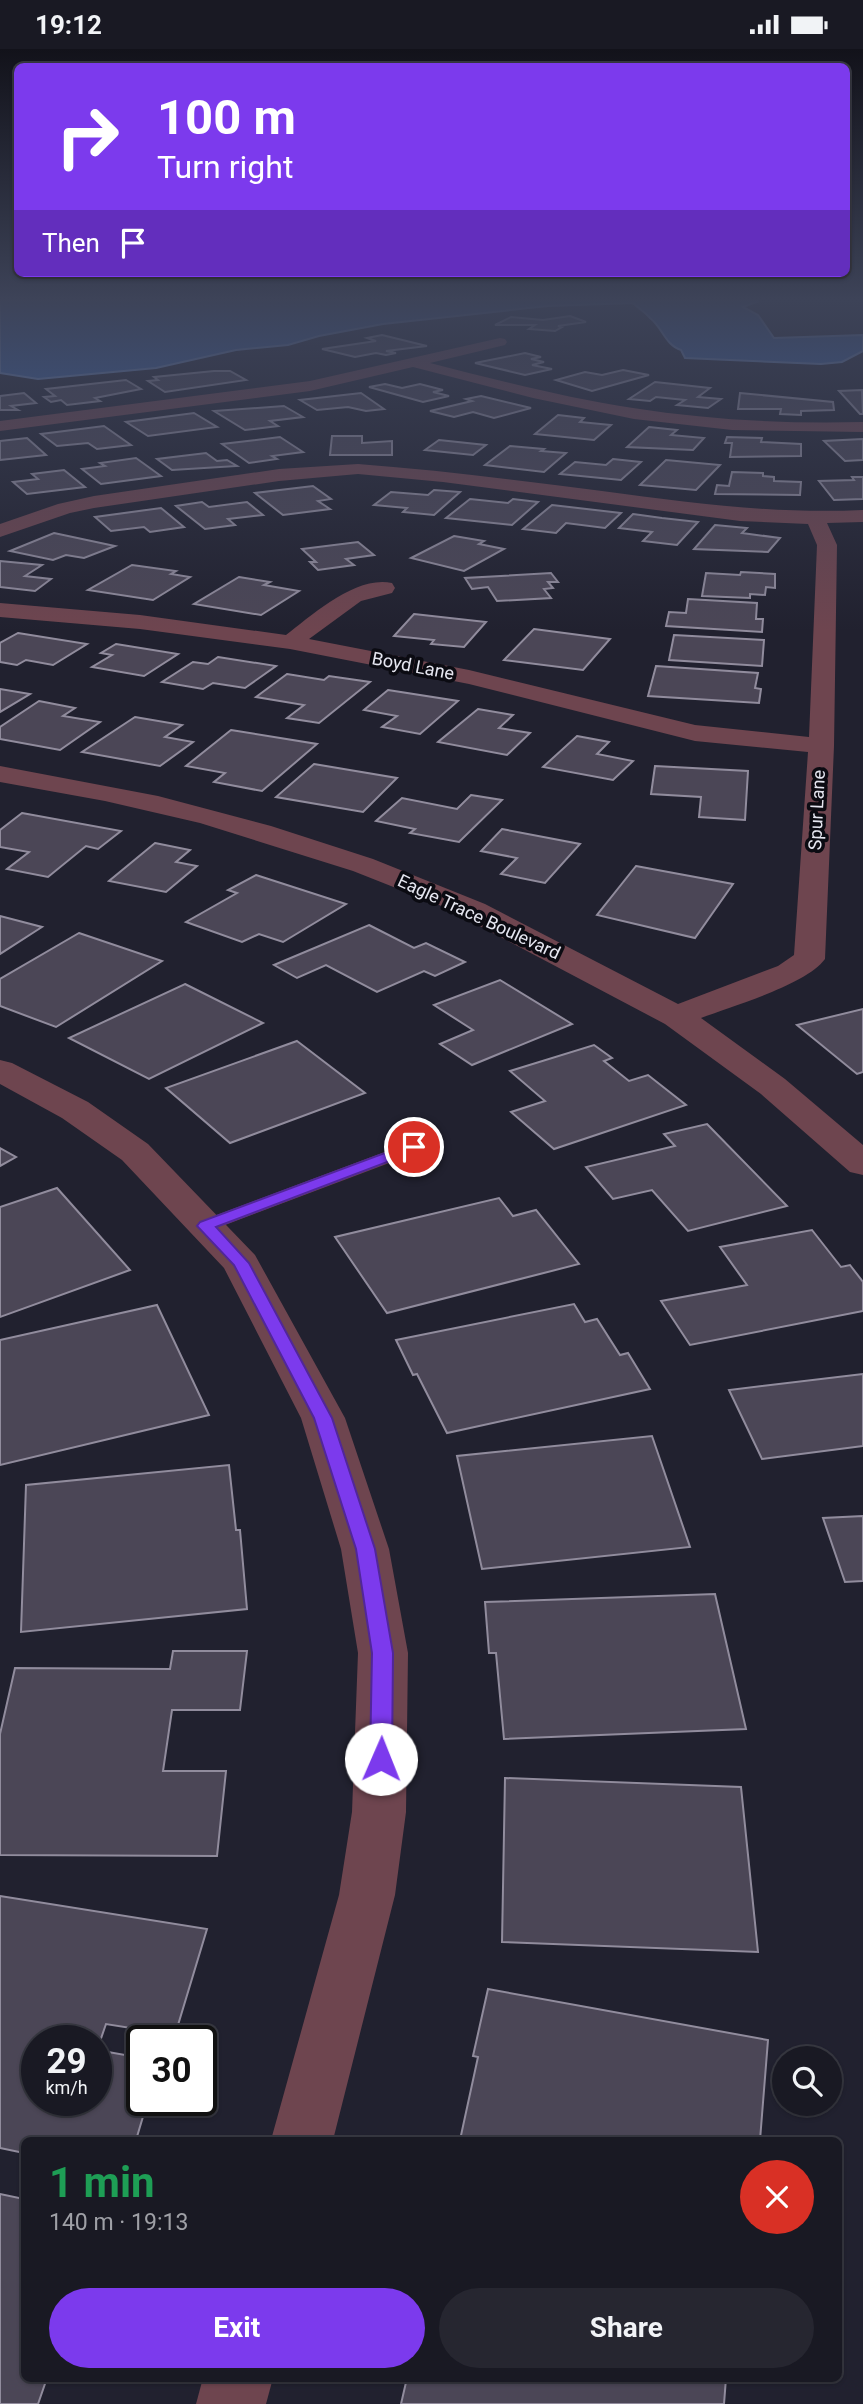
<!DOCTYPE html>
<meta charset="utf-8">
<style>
body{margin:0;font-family:Roboto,sans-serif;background:#262630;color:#f1f3f6;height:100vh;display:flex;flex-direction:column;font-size:26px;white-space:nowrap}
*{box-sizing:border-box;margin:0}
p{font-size:23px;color:#9fa0a6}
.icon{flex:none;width:38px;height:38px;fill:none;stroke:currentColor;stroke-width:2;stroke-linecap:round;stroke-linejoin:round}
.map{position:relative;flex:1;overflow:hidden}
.drawer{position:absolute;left:21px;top:2088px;width:821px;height:245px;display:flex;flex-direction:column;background:#191923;border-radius:10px;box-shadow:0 2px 5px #0004,0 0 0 2px #373841}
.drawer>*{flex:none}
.hud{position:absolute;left:14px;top:14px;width:836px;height:214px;border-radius:10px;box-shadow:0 2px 5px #0004,0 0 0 2px #373841;background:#7c3aed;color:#fff;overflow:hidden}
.fabs{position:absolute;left:772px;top:1997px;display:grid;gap:14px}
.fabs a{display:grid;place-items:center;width:70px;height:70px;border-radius:50%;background:#191923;box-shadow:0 2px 5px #0004,0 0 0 2px #373841;font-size:35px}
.speed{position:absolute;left:21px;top:1976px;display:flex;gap:14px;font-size:35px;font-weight:700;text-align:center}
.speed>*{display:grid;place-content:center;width:91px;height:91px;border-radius:50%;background:#191923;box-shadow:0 2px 5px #0004,0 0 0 2px #373841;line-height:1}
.speed small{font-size:18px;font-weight:400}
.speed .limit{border:4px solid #111;border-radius:10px;background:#fff;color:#111}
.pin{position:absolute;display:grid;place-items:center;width:60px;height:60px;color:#fff;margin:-30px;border:4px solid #fff;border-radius:50%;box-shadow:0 2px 7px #0007}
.me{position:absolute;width:77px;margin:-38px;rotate:1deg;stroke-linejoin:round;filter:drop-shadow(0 0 5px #0008)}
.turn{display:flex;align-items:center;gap:24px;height:147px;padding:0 28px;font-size:32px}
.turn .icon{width:91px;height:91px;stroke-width:2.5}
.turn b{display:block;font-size:49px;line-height:60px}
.then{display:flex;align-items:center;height:66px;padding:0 28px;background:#0003;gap:14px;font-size:26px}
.round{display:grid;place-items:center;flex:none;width:74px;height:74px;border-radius:37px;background:#262630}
.headline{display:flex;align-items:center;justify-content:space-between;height:119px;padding:0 28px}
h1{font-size:42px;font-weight:700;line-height:52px;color:#1e9e55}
.cta{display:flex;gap:14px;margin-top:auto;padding:14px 28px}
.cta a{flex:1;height:80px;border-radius:42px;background:#7c3aed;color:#fff;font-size:28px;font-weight:700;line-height:80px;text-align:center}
.cta a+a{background:#262630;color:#f1f3f6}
.status{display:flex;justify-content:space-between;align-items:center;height:49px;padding:0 35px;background:#191923;direction:ltr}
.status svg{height:19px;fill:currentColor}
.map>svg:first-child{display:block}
</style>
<div class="status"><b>19:12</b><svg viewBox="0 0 49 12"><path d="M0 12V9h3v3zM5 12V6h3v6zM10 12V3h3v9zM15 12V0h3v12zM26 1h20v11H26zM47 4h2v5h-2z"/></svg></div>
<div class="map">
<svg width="863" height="2355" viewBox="0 0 863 2355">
<rect width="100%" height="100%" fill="#21212f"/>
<path fill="#3c67b1" stroke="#6f8dc4" stroke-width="2" d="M 0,252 L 759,252 L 743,258 L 758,266 L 774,289 L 863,286 L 863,302 L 842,313 L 821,315 L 685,309 L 681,301 C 665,296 662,278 650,269 C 645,263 639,260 633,254 L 548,257 L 383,275 L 319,287 L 288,296 L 236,301 L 156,319 L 38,330 L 0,324 Z"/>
<g fill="#4b4656" stroke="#918c9d" stroke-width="2" fill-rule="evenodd">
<path d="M 570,267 L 586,273 L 558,277 L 562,278 L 555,282 L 529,280 L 535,276 L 495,276 L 511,268 L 543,271 Z"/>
<path d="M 382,286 L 427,297 L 386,302 L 396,304 L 386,306 L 376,304 L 355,308 L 322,300 L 376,292 L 367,289 Z"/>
<path d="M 525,304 L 541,308 L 531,310 L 544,313 L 532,316 L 552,320 L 525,326 L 475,314 Z"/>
<path d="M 623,321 L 649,326 L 592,342 L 556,331 L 585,323 L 602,326 Z"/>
<path d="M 214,322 L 230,322 L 246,331 L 165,343 L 148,332 L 158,331 L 154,328 Z"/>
<path d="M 126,331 L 141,340 L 95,349 L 100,352 L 67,356 L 61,351 L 51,353 L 44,348 L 55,347 L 46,340 Z"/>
<path d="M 655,333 L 710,339 L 698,348 L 721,350 L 708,359 L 677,356 L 685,351 L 656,348 L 650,352 L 629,350 Z"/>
<path d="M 385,335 L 402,339 L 420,335 L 443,341 L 433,343 L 449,347 L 423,353 L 369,338 Z"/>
<path d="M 862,341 L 863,365 L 860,365 L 839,342 Z"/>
<path d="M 24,344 L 36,354 L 11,357 L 18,361 L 0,361 L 0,347 Z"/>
<path d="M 361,344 L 384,360 L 366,362 L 348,358 L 317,361 L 300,351 Z"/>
<path d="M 740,344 L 833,353 L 834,361 L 801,362 L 801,366 L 780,365 L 781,360 L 738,360 Z"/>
<path d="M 481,347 L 531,359 L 494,369 L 473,363 L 454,368 L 430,362 L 472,352 L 466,350 Z"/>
<path d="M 284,357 L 303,368 L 270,372 L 278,377 L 245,381 L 214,362 Z"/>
<path d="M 194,364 L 217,378 L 148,387 L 126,373 Z"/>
<path d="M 558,366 L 584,369 L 580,373 L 611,376 L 594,391 L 535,385 Z"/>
<path d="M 104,377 L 131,396 L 97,400 L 88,394 L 57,397 L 41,385 Z"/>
<path d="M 649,378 L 677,381 L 671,386 L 704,389 L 693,401 L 627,398 Z"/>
<path d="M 332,387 L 362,387 L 362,394 L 392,392 L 392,406 L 330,406 Z"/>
<path d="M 280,388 L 303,403 L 272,407 L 277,410 L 249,414 L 222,395 Z"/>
<path d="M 727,388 L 762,389 L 761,393 L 801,395 L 801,407 L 730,408 L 732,394 L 725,394 Z"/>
<path d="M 27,389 L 46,406 L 0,411 L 0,392 Z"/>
<path d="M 863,390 L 863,411 L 845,412 L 824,392 Z"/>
<path d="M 439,391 L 486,396 L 473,406 L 425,401 Z"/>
<path d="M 510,397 L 544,400 L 541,402 L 566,404 L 544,423 L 485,416 Z"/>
<path d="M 206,404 L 217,412 L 227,411 L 237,417 L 172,421 L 157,410 Z"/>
<path d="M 136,409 L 161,427 L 101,435 L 82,420 L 105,417 L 100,414 Z"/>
<path d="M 613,410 L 641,413 L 621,431 L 560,425 L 575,413 L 606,416 Z"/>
<path d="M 666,411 L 720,416 L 696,441 L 640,436 Z"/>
<path d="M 64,421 L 85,438 L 27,445 L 13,433 L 38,430 L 32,425 Z"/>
<path d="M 732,423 L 763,424 L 763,427 L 774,428 L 774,432 L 801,433 L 800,446 L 715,445 L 717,436 L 729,437 Z"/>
<path d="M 852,428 L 863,428 L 863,450 L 834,451 L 819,432 L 854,431 Z"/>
<path d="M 313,437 L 331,450 L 318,452 L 330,460 L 283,466 L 255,444 Z"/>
<path d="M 434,441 L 460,443 L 434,466 L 403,463 L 407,459 L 374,456 L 391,443 L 428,446 Z"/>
<path d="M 470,450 L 508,454 L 513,450 L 538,453 L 512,476 L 446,469 Z"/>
<path d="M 202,453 L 209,458 L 247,453 L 263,466 L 228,470 L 235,476 L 205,480 L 176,457 Z"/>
<path d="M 552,456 L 621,464 L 605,479 L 566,474 L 556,484 L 523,480 Z"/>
<path d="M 161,459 L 184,478 L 150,483 L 144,478 L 111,482 L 95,468 Z"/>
<path d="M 633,465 L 662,469 L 698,473 L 677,496 L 643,492 L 652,483 L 619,479 Z"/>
<path d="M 715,476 L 747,479 L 742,484 L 780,489 L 768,503 L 694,500 Z"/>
<path d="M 54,484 L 115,497 L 84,509 L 66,506 L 53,511 L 10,502 Z"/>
<path d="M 454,487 L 484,492 L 479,495 L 504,500 L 464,522 L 411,509 Z"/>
<path d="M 358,493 L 374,506 L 346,510 L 354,516 L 318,521 L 310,513 L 316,513 L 302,500 Z"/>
<path d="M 0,512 L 42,516 L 25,527 L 51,530 L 35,542 L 0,538 Z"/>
<path d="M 132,516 L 176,522 L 171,525 L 190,528 L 153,551 L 88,541 Z"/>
<path d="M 741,523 L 775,525 L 775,539 L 766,538 L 765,546 L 750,545 L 750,549 L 702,547 L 706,524 L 740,526 Z"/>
<path d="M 551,524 L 558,533 L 548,533 L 553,539 L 544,540 L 551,549 L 497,552 L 488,538 L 472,540 L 465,529 Z"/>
<path d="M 239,528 L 270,533 L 264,536 L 299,542 L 261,566 L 194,555 Z"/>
<path d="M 688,550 L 757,554 L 756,570 L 763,570 L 762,583 L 666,577 L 669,563 L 686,564 Z"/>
<path d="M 414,565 L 486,573 L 464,598 L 431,595 L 434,591 L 394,587 Z"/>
<path d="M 534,580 L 610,590 L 583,621 L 504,611 Z"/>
<path d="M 18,584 L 87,595 L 53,616 L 26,611 L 17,616 L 0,613 L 0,594 Z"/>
<path d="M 674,586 L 764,591 L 762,617 L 669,611 Z"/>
<path d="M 116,595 L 178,605 L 144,627 L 92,618 L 112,606 L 101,604 Z"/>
<path d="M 218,608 L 276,617 L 245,639 L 213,634 L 203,640 L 162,633 L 193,613 L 208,615 Z"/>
<path d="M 656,617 L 758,624 L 755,639 L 761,640 L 759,654 L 648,647 Z"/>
<path d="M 287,625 L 324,631 L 329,627 L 370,633 L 319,674 L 287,669 L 304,656 L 256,648 Z"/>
<path d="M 0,640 L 30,645 L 0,663 Z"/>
<path d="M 388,641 L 458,652 L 420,685 L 382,678 L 397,667 L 364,661 Z"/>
<path d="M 39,652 L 75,659 L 63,667 L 100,673 L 60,701 L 0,690 L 0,678 Z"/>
<path d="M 478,660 L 513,666 L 499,679 L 530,684 L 507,706 L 438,693 Z"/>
<path d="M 135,668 L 182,676 L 165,688 L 193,693 L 160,717 L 82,703 Z"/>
<path d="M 231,681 L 317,695 L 262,742 L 214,733 L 225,724 L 186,717 Z"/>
<path d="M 577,687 L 609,693 L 597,705 L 633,712 L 613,731 L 543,718 Z"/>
<path d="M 314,715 L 397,729 L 363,763 L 276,748 Z"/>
<path d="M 655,717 L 748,722 L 745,771 L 699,768 L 701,748 L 651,745 Z"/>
<path d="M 471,746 L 502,751 L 459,793 L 410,784 L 415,780 L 376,772 L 402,749 L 457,760 Z"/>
<path d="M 22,764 L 121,782 L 98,800 L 86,797 L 48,828 L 7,820 L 29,803 L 0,798 L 0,781 Z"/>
<path d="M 502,780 L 580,795 L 545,834 L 501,825 L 517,809 L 481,802 Z"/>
<path d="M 155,794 L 190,801 L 176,813 L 197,817 L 166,843 L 109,832 Z"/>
<path d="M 636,817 L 733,835 L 695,889 L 597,866 Z"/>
<path d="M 256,826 L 346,855 L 283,893 L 259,885 L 242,893 L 186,873 L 237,844 L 228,841 Z"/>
<path d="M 0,867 L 42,878 L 0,905 Z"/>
<path d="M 369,876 L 414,899 L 426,894 L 465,913 L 435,927 L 424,922 L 377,943 L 326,916 L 297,929 L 274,916 Z"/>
<path d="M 79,884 L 162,912 L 56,978 L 0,957 L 0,930 Z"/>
<path d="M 500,931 L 572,975 L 472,1016 L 440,995 L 473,981 L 434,956 Z"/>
<path d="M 185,935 L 263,974 L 149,1030 L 69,989 Z"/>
<path d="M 863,960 L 863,1023 L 857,1025 L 797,976 Z"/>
<path d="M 297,992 L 365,1044 L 230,1094 L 166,1039 Z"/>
<path d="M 594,996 L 612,1009 L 604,1012 L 629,1032 L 648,1026 L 686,1056 L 554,1100 L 511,1063 L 545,1052 L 510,1022 Z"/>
<path d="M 707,1075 L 787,1157 L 688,1182 L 652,1141 L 613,1150 L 586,1118 L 675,1097 L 664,1085 Z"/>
<path d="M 0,1099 L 16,1108 L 0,1117 Z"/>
<path d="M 57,1139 L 130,1221 L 0,1268 L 0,1158 Z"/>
<path d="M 499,1149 L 513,1167 L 536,1161 L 579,1215 L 387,1264 L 335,1188 Z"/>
<path d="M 812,1181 L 841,1218 L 850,1216 L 863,1233 L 863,1262 L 690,1296 L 661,1252 L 747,1236 L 720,1198 Z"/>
<path d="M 574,1255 L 585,1273 L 597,1270 L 620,1306 L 628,1304 L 650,1340 L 447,1384 L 417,1325 L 413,1326 L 396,1291 Z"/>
<path d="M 157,1256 L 209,1366 L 0,1416 L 0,1291 Z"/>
<path d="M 863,1325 L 863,1397 L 762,1410 L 729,1341 Z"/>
<path d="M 652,1387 L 690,1498 L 482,1520 L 457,1407 Z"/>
<path d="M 229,1416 L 236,1481 L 240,1481 L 247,1560 L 21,1583 L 26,1436 Z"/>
<path d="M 863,1467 L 863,1532 L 845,1533 L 823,1469 Z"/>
<path d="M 715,1545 L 746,1680 L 504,1690 L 496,1604 L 489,1604 L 485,1553 Z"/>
<path d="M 173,1602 L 247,1602 L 240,1661 L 172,1661 L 163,1722 L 226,1722 L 217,1807 L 0,1806 L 0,1685 L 15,1619 L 170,1620 Z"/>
<path d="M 505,1729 L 741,1738 L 758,1903 L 502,1893 Z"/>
<path d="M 0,1847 L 207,1880 L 175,1986 L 106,1975 L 97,2001 L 142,2009 L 142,2051 L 148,2051 L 136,2091 L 24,2091 L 24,2104 L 0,2099 ZM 37,1992 L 96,1992 L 96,2051 L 37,2051 Z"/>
<path d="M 488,1940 L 768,1991 L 760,2091 L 460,2091 L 478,2008 L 473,2007 Z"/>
<path d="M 0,2145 L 24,2150 L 24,2329 L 47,2329 L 38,2355 L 0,2355 Z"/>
<path d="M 407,2329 L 726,2329 L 724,2355 L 401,2355 Z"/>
</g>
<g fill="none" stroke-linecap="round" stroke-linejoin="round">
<path fill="#6e454f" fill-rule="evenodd" d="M 414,1092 L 421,1094 L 424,1098 L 421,1102 L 212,1181 L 198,1181 L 195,1177 L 198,1173 Z"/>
<g fill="#6e454f" fill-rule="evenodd">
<path d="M 500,289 L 505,290 L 507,293 L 505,296 L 430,314 C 497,331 565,349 633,359 C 710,371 786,375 863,373 L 863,383 L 732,381 L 634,370 L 533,349 L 413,318 L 310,342 L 0,382 L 0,372 L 310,332 Z"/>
<path d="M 358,415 C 440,421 521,432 602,442 C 691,454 773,465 863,461 L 863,473 L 827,474 L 837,496 L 834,697 L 825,910 C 806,936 732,957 701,969 L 785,1030 L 863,1096 L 863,1126 L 850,1123 L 761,1045 L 665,975 L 444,858 L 353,822 L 200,774 L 105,752 L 0,733 L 0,717 L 158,747 L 271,777 L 373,810 L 485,855 L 678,955 L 778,917 L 794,906 L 808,703 L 695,692 L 469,635 L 290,600 L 140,580 L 0,568 L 0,554 L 140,566 L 286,586 C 312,566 356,526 392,534 L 395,539 L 392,544 L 361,552 L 309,590 L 469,621 L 695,676 L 809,688 L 817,496 L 808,475 L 740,472 L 443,433 L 358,425 L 279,432 L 94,459 L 70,464 L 0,488 L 0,475 L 58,455 L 94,447 L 279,420 Z"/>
<path d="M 0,1011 L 12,1014 L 88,1053 L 148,1095 L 255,1206 L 345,1369 L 389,1500 L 408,1604 L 406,1763 L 395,1846 L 333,2091 L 271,2091 L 339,1846 L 352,1763 L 358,1604 L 341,1500 L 301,1369 L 224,1219 L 122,1111 L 62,1069 L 0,1035 Z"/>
<path d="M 203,2329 L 273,2329 L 266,2355 L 196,2355 Z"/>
</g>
</g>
<linearGradient id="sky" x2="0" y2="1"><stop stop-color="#12121a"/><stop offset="0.43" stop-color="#3d4358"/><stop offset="1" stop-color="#3d4358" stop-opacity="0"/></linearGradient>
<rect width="863" height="582" fill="url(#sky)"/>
<path fill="#7c3aed" stroke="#51269a" stroke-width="2" d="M 414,1093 L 422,1098 L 419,1101 L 216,1178 L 249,1214 L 332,1369 L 375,1500 L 393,1604 L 392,1710 L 388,1716 L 381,1719 L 373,1716 L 370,1710 L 372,1604 L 356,1500 L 314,1369 L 234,1216 L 197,1177 L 200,1173 Z"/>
<g text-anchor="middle" stroke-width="7" stroke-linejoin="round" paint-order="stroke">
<g font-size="18" fill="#e5e6f0" stroke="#0b0b12">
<text transform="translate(413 617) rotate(11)" y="6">Boyd Lane</text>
<text transform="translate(817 761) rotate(-87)" y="6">Spur Lane</text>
<text transform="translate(479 868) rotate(25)" y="6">Eagle Trace Boulevard</text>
</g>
</g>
</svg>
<div class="fabs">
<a><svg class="icon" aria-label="search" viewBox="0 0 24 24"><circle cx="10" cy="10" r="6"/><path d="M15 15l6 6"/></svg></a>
</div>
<div class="speed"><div>29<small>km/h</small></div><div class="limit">30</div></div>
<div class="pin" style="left:414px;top:1098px;background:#d93025"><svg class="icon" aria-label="arrive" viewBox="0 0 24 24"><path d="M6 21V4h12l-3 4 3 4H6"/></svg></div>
<svg class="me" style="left:381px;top:1710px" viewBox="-20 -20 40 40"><circle r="19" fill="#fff"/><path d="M0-13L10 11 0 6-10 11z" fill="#7c3aed"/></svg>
<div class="hud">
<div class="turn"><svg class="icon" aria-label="right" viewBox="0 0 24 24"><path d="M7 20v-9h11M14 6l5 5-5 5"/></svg><div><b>100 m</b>Turn right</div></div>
<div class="then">Then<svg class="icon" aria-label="arrive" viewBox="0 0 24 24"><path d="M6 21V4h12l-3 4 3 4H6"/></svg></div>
</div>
<section class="drawer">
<div class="headline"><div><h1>1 min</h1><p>140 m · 19:13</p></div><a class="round" style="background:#d93025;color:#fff"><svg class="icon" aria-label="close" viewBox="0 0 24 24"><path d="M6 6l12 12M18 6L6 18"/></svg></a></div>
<div class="cta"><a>Exit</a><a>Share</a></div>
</section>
</div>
